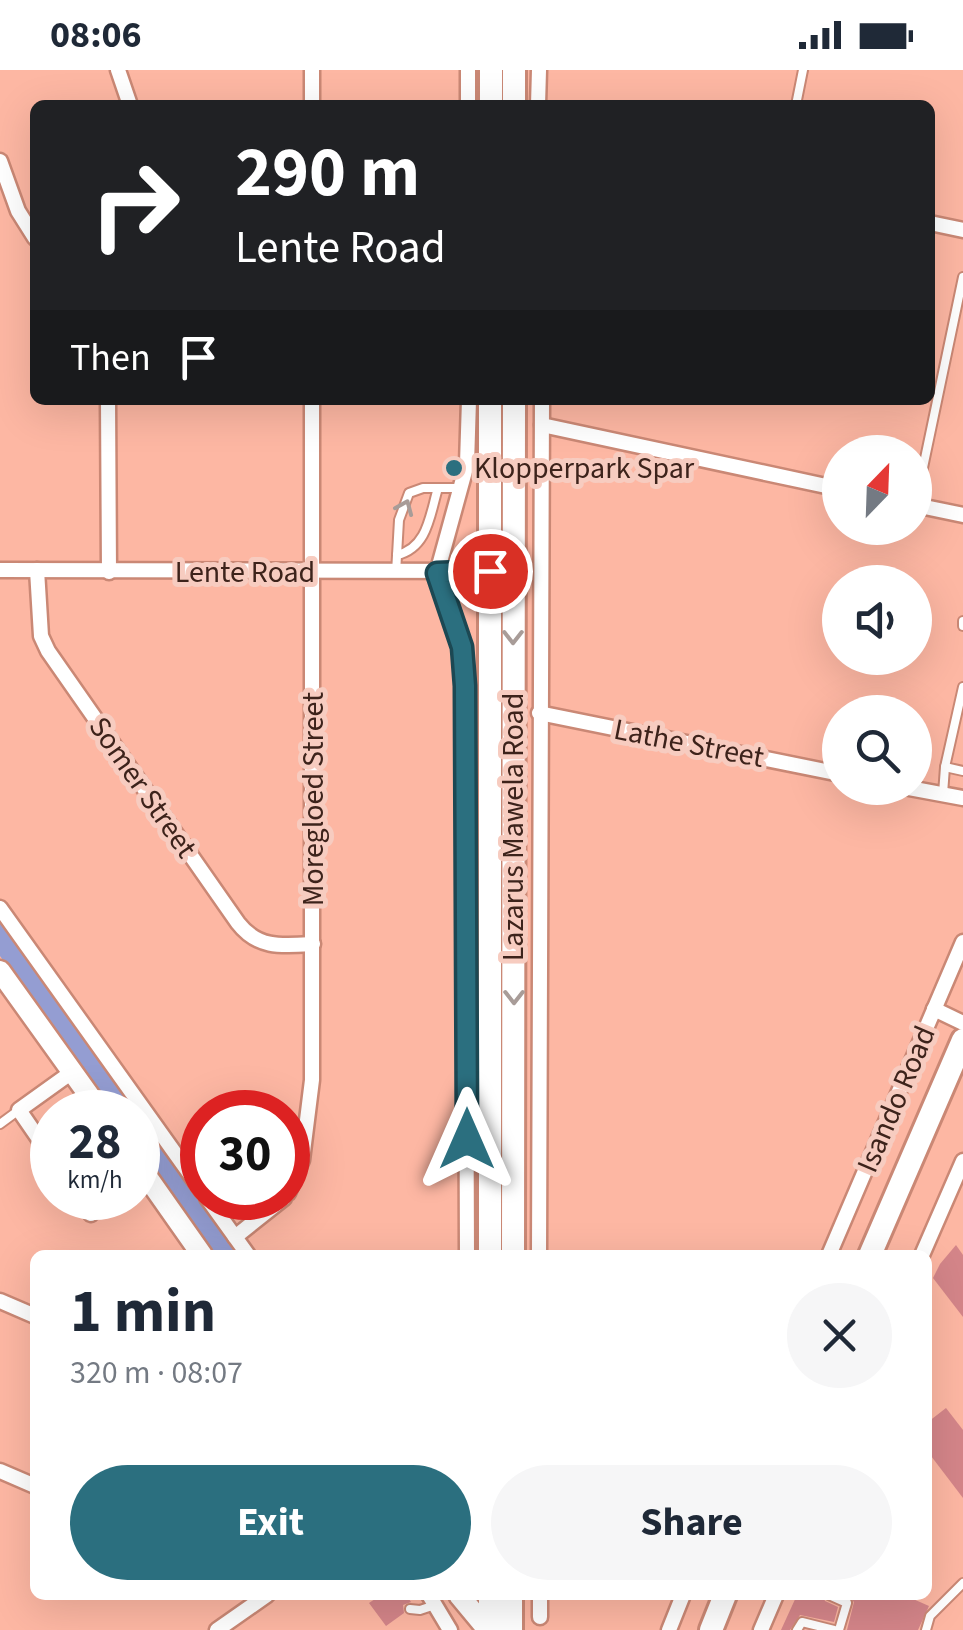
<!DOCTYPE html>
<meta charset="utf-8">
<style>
body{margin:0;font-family:"Source Sans 3",sans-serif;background:#f6f6f7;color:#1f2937;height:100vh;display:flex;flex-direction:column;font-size:38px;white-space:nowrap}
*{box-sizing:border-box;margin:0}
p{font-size:32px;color:#747a83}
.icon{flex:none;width:55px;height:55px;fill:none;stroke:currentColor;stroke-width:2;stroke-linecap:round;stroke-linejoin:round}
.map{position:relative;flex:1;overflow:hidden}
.panel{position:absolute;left:30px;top:1180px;width:902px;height:350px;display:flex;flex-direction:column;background:#fff;border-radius:15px;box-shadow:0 10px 40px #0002}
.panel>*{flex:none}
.guide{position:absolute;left:30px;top:30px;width:905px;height:305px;border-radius:15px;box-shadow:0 10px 40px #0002;background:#202124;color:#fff;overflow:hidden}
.needle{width:65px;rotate:23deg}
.controls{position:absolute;left:822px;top:365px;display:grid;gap:20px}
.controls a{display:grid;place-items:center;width:110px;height:110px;border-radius:50%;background:#fff;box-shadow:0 10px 40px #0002;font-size:50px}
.speed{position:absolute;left:30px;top:1020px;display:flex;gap:20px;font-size:50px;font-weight:700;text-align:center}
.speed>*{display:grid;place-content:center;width:130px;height:130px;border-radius:50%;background:#fff;box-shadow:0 10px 40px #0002;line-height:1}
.speed small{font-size:25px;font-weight:400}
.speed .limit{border:15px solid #d22;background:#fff;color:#111}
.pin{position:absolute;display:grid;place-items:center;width:85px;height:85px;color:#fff;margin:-42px;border:5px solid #fff;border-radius:50%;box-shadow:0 2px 10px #0007}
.me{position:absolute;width:110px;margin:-55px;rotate:0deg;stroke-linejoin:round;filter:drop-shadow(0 0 8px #0008)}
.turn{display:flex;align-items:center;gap:35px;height:210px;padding:0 40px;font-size:45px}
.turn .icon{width:130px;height:130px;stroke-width:2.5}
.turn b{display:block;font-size:70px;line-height:85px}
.then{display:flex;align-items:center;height:95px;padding:0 40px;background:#0003;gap:20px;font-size:38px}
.round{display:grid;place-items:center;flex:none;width:105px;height:105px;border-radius:52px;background:#f6f6f7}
.headline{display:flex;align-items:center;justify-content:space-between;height:170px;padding:0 40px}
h1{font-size:60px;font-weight:700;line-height:75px}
.action{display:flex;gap:20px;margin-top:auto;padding:20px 40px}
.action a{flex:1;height:115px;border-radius:60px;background:#2b6f7f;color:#fff;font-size:40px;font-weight:700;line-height:115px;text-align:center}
.action a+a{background:#f6f6f7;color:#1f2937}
.status{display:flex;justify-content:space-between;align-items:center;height:70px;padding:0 50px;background:#fff;direction:ltr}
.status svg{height:28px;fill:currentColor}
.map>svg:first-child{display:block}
</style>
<div class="status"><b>08:06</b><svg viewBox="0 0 49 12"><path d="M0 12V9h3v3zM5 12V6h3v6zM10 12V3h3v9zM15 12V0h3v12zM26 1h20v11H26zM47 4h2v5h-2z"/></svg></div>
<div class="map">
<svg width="963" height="1560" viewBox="0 0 963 1560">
<rect width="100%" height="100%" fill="#fdb7a3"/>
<g fill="#949dd2">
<path d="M 0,851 L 136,1042 L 112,1042 L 0,886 Z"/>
<path d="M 138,1045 L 237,1185 L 214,1185 L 138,1078 Z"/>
</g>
<g fill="#d48589">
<path d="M 956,1175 L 963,1185 L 963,1247 L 933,1208 L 940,1194 Z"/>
<path d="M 946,1338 L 963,1360 L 963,1428 L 928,1382 L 928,1352 Z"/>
<path d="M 381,1525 L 406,1525 L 411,1532 L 403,1535 L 404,1543 L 386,1556 L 369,1533 Z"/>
<path d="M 797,1525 L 822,1525 L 825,1531 L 838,1537 L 834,1552 L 800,1545 L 790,1560 L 781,1560 Z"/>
<path d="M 847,1525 L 904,1525 L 929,1536 L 918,1560 L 847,1560 L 854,1532 Z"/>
</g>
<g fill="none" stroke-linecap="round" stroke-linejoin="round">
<g stroke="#ca8875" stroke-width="12">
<g id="service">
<path d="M 796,35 L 803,0"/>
<path d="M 915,436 L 963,207"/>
<path d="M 397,485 C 428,478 430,444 438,418"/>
<path d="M 396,503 L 399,450 L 409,423 L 423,418 L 461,418"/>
<path d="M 963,551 L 963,556"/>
<path d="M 945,697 L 963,701"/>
<path d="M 943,724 L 945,697 L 963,617"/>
<path d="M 0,1054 L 19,1040"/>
<path d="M 829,1525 L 847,1533 L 839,1560"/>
<path d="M 410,1539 L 420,1540 L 435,1535"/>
<path d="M 797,1560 L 802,1552 L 834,1560"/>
<path d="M 926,1560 L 930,1546 L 963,1513"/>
</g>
</g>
<g stroke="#ca8875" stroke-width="19">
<g id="minor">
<path d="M 118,0 L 130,35"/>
<path d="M 468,0 L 468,35"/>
<path d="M 312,35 L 312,0"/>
<path d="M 538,35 L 539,0"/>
<path d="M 0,91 L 18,141 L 35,168"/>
<path d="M 930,153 L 963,160"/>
<path d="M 108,330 L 109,502"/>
<path d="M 542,355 L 840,419"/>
<path d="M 915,435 L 963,445"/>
<path d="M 0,500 L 490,501"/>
<path d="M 37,500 L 41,566 L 48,581 L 238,853 C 258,879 282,876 313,874"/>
<path d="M 539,643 L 840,704"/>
<path d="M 909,718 L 963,728"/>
<path d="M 0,838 L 202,1121"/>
<path d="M 934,939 L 963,953"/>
<path d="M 52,1088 L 19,1040 L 72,1002"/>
<path d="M 288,1123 L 302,1090 L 312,1010 L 312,330"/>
<path d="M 80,1128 L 91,1144"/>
<path d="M 207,1128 L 248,1185"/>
<path d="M 235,1167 L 284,1128"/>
<path d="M 467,1185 L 465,616 L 461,577 L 437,503 L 467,394 L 469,330"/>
<path d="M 539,1185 L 542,330"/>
<path d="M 829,1185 L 963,872"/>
<path d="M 922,1185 L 963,1091"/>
<path d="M 0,1231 L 35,1246"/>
<path d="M 0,1401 L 35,1416"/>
<path d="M 429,1525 L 450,1560"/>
<path d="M 540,1525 L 540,1547"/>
<path d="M 217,1560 L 267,1525"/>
<path d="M 669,1560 L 683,1525"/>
<path d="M 761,1560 L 776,1525"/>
</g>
</g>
<g stroke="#ca8875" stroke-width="25">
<g id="secondary">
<path d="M 0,901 L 101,1042"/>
<path d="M 138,1094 L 202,1185"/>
<path d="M 459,1525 L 488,1560"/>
</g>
</g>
<g stroke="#ca8875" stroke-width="28">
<g id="primary">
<path d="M 491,0 L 491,35"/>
<path d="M 514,35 L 514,0"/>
<path d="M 490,1185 L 490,330"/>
<path d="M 513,1185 L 514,330"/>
<path d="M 870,1185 L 963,970"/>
<path d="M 490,1525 L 490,1560"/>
<path d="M 511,1560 L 511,1525"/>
<path d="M 711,1560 L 725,1525"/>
</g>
</g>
<use href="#service" stroke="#fff" stroke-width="8"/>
<use href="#minor" stroke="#fff" stroke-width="14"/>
<use href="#secondary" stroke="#fff" stroke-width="20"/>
<use href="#primary" stroke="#fff" stroke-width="22"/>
</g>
<defs><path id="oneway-chevron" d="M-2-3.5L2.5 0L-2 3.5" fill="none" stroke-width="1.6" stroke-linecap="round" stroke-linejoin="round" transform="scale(2.5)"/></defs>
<g stroke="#a89c98">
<use href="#oneway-chevron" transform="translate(405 437) rotate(-67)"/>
<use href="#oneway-chevron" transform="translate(513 567) rotate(90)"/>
<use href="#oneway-chevron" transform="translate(514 927) rotate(90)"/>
</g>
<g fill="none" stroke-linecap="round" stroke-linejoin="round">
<g stroke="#1c4853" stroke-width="25">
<path id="route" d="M 467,1069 L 465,616 L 462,577 L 437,503 L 490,501"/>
</g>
<use href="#route" stroke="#2b6f7f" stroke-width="18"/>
</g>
<circle fill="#2b6f7f" stroke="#f7ccc0" stroke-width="4" cx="454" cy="398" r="10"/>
<g text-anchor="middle" stroke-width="10" stroke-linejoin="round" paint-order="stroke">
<g font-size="30" fill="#3d231b" stroke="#f7ccc0" text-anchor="start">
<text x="474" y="408">Klopperpark Spar</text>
</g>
<g font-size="30" fill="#3d231b" stroke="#f7ccc0">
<text x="245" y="512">Lente Road</text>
<text transform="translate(689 673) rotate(11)" y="10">Lathe Street</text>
<text transform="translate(143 717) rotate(55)" y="10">Somer Street</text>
<text transform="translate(313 729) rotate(-90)" y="10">Moregloed Street</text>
<text transform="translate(513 757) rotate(-90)" y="10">Lazarus Mawela Road</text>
<text transform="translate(896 1029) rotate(-67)" y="10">Isando Road</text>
</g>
</g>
</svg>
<div class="controls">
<a><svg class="needle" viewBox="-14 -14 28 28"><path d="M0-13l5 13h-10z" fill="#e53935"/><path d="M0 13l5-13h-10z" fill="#747a83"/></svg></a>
<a><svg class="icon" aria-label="sound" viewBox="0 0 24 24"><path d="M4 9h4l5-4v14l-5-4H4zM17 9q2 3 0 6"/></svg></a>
<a><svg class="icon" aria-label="search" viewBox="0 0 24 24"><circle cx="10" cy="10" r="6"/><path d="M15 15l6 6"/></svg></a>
</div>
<div class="speed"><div>28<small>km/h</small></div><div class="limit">30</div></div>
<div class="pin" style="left:490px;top:501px;background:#d93025"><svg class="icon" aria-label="arrive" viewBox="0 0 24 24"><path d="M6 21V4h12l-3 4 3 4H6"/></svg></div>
<svg class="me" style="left:467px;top:1069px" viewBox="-20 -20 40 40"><path d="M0-17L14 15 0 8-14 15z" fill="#2b6f7f" stroke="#fff" stroke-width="4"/></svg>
<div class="guide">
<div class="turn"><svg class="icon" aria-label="right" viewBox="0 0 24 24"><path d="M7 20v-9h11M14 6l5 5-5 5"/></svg><div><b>290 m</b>Lente Road</div></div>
<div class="then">Then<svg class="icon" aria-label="arrive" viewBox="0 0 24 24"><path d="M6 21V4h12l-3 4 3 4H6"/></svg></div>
</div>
<section class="panel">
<div class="headline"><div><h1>1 min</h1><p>320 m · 08:07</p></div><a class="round"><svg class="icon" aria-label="close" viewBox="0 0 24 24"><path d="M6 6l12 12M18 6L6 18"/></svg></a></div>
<div class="action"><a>Exit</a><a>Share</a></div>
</section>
</div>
